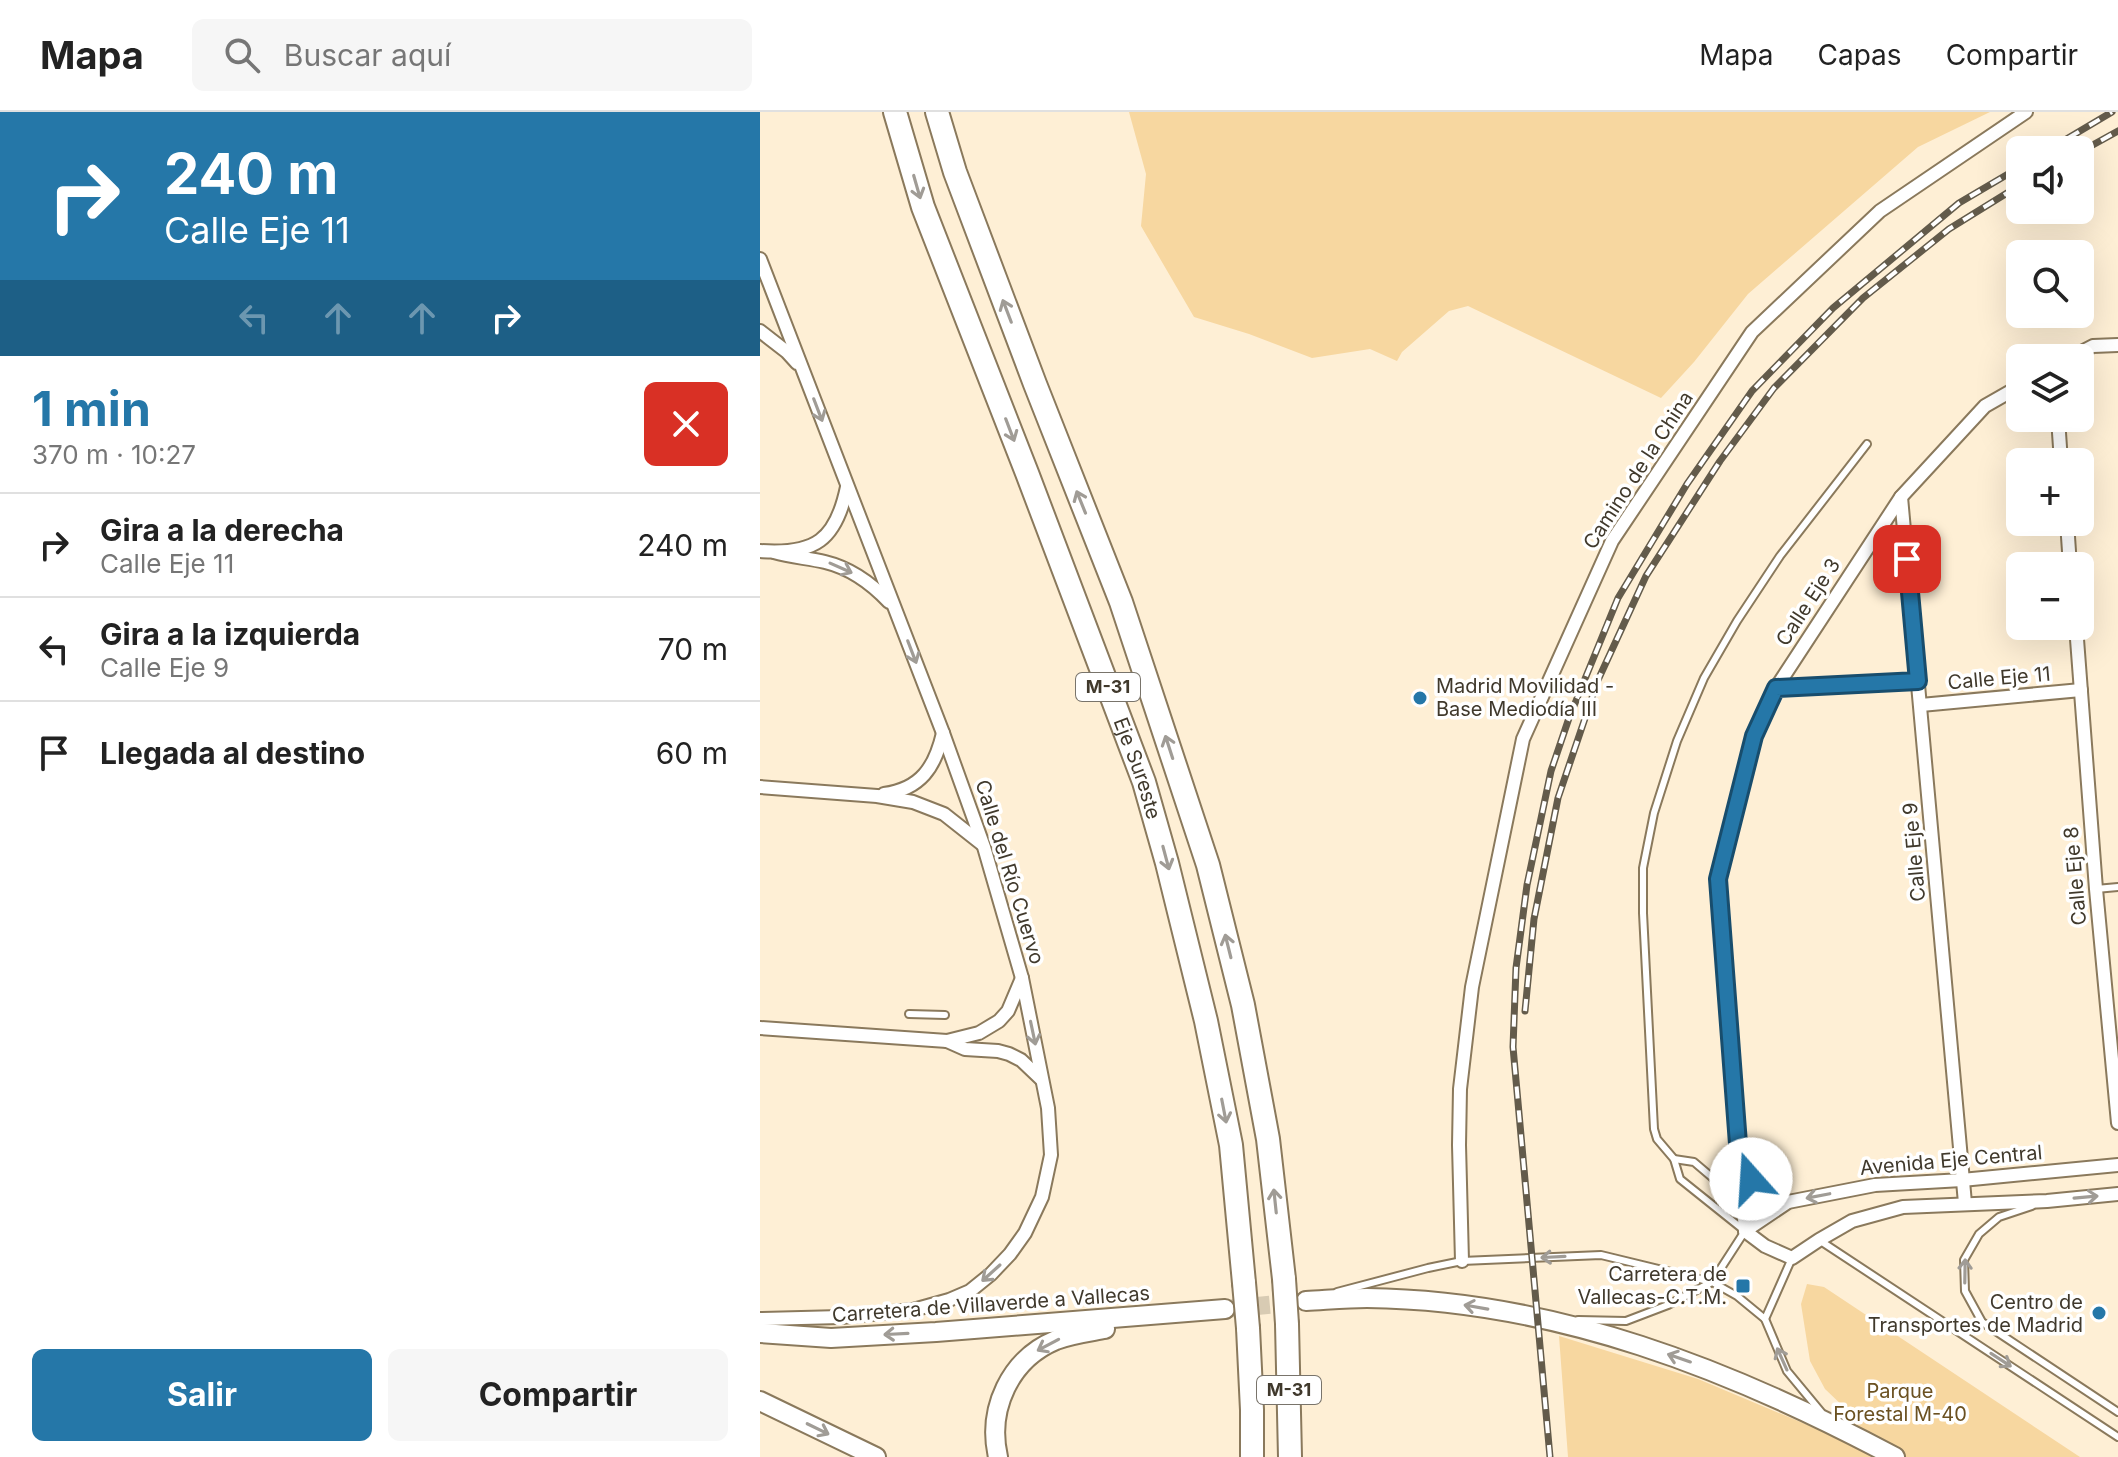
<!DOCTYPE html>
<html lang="es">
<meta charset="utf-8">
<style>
body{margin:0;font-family:Inter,sans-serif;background:#f6f6f6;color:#222;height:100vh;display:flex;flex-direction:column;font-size:30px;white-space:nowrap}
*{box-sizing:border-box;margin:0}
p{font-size:26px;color:#767676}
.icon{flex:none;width:44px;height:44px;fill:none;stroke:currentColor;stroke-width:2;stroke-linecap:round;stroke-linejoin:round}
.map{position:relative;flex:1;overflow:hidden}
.side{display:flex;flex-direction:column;background:#fff;width:760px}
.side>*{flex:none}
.banner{background:#2577a8;color:#fff;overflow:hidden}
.tools{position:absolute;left:1246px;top:24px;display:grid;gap:16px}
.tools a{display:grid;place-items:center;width:88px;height:88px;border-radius:12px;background:#fff;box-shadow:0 8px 32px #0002;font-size:40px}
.pin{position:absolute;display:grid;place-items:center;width:68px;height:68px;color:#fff;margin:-34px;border-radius:16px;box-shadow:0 4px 12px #0006}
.me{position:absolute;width:88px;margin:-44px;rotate:341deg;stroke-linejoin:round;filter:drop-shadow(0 0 6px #0008)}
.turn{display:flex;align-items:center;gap:28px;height:168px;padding:0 32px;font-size:36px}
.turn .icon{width:104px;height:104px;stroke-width:2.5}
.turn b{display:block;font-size:56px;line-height:68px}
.lanes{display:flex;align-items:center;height:76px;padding:0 32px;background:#0003;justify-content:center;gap:40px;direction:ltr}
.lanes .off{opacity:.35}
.round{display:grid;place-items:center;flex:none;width:84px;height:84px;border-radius:12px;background:#f6f6f6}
.overview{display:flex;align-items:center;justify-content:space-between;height:136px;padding:0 32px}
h1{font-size:48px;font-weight:700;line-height:60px;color:#2577a8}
.cta{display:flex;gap:16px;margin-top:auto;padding:16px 32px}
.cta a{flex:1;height:92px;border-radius:12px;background:#2577a8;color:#fff;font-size:32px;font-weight:700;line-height:92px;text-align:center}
.cta a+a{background:#f6f6f6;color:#222}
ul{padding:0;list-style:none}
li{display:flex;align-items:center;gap:24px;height:104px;padding:0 32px;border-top:2px solid #e0e0e0}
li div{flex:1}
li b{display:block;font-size:30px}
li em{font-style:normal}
header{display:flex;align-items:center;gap:48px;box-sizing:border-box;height:112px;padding:0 40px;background:#fff;border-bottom:2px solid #e0e0e0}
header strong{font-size:38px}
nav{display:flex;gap:44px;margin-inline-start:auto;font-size:28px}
.search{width:560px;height:72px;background:#f6f6f6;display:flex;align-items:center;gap:20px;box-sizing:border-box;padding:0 28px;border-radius:12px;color:#767676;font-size:30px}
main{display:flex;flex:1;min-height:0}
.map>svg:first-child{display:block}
</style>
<header>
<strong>Mapa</strong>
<div class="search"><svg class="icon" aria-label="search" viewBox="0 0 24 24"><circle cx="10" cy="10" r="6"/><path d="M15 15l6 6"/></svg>Buscar aquí</div>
<nav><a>Mapa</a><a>Capas</a><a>Compartir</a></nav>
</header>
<main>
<section class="side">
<div class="banner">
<div class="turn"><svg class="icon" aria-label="right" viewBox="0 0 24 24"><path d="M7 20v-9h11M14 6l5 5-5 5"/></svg><div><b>240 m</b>Calle Eje 11</div></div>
<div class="lanes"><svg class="icon off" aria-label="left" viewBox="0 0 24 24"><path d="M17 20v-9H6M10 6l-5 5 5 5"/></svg><svg class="icon off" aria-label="ahead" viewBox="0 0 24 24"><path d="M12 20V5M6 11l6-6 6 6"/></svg><svg class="icon off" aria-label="ahead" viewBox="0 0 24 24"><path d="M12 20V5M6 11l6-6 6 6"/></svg><svg class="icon" aria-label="right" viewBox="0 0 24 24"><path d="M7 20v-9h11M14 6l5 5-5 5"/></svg></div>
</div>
<div class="overview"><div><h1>1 min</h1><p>370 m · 10:27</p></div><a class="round" style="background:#d93025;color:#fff"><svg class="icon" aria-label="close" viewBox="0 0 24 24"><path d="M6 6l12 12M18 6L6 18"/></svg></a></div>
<ul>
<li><svg class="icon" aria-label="right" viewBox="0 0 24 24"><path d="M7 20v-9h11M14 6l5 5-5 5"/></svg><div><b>Gira a la derecha</b><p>Calle Eje 11</p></div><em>240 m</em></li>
<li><svg class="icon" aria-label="left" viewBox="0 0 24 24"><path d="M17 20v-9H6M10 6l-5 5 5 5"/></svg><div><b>Gira a la izquierda</b><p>Calle Eje 9</p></div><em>70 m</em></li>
<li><svg class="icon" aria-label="arrive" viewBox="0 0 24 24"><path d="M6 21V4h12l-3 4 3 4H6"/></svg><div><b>Llegada al destino</b></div><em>60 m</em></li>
</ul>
<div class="cta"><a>Salir</a><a>Compartir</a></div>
</section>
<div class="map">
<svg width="1358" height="1345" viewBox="0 0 1358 1345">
<rect width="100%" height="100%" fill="#feefd5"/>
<g fill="#f7d7a0">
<path d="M 369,0 L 1230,0 L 1158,35 L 988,182 L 934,250 L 901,286 L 708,194 L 689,199 L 642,240 L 637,249 L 610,237 L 552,246 L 489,222 L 434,205 L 381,114 L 386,62 Z"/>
<path d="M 1047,1172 L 1064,1175 L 1320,1345 L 808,1345 L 799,1224 L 938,1267 L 1076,1325 L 1087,1298 L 1065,1277 L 1050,1249 L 1041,1192 Z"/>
</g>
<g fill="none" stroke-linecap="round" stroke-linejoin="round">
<path stroke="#d8cbb3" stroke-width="18" stroke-dasharray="18 9" stroke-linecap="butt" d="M 465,1197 L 540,1190"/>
<g stroke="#8a795c" stroke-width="10">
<g id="service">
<path d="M 1336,777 L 1358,775"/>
<path d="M 149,902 L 185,903"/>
<path d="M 914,1047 L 934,1050 L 954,1067 L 982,1085"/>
<path d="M 1272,1094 L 1239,1105 L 1219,1122 L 1204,1148 L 1205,1179 L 1222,1210 L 1358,1300"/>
<path d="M 1059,1128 L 1358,1325"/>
<path d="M 577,1180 L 668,1156 L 702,1149 L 841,1143 L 952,1170 L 985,1119 L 920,1067 L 914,1047 L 897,1027 L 894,1017 L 883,801 L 883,756 L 894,701 L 917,629 L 944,566 L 977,509 L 1020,444 L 1107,332"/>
<path d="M 1005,1207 L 1032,1146"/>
<path d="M 818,1208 L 866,1209 L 908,1193 L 952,1170 L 977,1184 L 1005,1207 L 1027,1259 L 1061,1300"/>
</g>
</g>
<g stroke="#8a795c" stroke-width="16">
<g id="minor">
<path d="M 0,147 L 183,621 L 224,735 L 262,866 L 288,996 L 291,1043 L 282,1085 L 265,1121 L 250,1142 L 231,1162 L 210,1179 L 189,1188 L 153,1198 L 81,1205 L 0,1207"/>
<path d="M 0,219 L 27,240 L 37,251"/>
<path d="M 1310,246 L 1333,234 L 1358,233"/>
<path d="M 1260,274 L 1225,294 L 1141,385 L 1016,576 L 994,624 L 958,767 L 985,1119 L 1005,1134 L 1032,1146 L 1059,1128 L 1092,1109 L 1143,1095 L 1287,1089 L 1358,1082"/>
<path d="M 1298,306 L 1301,350"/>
<path d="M 1141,385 L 1205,1091"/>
<path d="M 1307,410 L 1310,454"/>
<path d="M 0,439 C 55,443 76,428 87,375"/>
<path d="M 14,440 C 31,445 48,446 65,450 C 90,456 112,472 129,490"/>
<path d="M 1316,514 L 1336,777 L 1358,1011"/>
<path d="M 1016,576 L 1158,569"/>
<path d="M 1161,593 L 1321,578"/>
<path d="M 0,675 L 117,684 L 153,690 L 184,702 L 222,732"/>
<path d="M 124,682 C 161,677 175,655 183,621"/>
<path d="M 0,916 L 187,929 L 219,921 L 239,909 L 248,899 L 262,866"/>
<path d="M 187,929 L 205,937 L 238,939 L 249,942 L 261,948 L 281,967"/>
<path d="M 981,1050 C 994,1074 1001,1082 1028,1090"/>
<path d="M 985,1119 L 1028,1090 L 1115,1073 L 1202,1068 L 1358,1053"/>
<path d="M 702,1149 L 699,1033 L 700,977 L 712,875 L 763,627 L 852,429 L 992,220 L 1120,99 L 1266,0"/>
</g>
</g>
<g stroke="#8a795c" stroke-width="22">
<g id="secondary">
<path d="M 546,1189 C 566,1188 587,1186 607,1186 C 795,1188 972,1258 1135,1345"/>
<path d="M 0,1221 L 71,1226 L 176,1220 L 465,1197"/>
<path d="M 0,1289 L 116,1345"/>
<path d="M 238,1345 C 227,1297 250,1247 296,1228 C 312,1222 329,1220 345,1217"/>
</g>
</g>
<g stroke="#8a795c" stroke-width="26">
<g id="motorway">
<path id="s1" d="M 135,0 L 163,95 L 267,361 L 384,670 L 407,751 L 446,909 L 471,1033 L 484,1171"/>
<path d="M 177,0 L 195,60 L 275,272 L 361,490 L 448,753 L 483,893 L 508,1027 L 524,1167"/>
<path d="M 527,1212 L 530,1345"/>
<path d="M 488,1216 L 492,1298 L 492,1345"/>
</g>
</g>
<use href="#service" stroke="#fff" stroke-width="6"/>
<use href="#minor" stroke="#fff" stroke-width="12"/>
<use href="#secondary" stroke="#fff" stroke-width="18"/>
<use href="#motorway" stroke="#fff" stroke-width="22"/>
<g stroke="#635b4b" stroke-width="7">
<g id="rail">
<path d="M 1288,38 L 1352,0"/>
<path d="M 1320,40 L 1358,19"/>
<path d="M 765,899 L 774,807 L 798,686 L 838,568 L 886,464 L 960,349 L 1014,276 L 1103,186 L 1189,117 L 1260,73"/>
<path d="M 790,1345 L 753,935 L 756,856 L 767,773 L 791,659 L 809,606 L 858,486 L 927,372 L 992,279 L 1073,196 L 1199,91 L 1260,55"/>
</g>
</g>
<use href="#rail" stroke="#fff" stroke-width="4" stroke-dasharray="12" stroke-linecap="butt"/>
<g stroke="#8a795c" stroke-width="26" stroke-linecap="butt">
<g id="motorway-bridge">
<path d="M 524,1167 L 527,1212"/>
<path d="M 484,1171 L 488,1216"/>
</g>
</g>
<use href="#motorway-bridge" stroke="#fff" stroke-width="22"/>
</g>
<defs><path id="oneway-shaft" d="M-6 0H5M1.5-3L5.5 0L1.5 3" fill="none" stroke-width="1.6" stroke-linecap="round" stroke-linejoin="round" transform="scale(2)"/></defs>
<g stroke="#a09c96">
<use href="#oneway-shaft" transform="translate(157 75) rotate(74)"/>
<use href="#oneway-shaft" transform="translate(247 199) rotate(-111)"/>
<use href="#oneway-shaft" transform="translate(58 298) rotate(69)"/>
<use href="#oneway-shaft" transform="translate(250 318) rotate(69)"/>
<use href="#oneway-shaft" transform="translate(321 390) rotate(-112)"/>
<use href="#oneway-shaft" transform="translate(81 456) rotate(24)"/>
<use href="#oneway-shaft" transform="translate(152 540) rotate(69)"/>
<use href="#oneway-shaft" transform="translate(409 635) rotate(-108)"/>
<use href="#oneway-shaft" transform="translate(406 746) rotate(75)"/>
<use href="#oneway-shaft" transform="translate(468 834) rotate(-104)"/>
<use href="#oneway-shaft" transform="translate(273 921) rotate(78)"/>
<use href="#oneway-shaft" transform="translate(464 999) rotate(79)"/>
<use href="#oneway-shaft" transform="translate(1058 1084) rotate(169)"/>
<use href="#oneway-shaft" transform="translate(1326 1085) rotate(-5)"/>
<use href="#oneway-shaft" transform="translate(515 1089) rotate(-96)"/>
<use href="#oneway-shaft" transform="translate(793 1145) rotate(177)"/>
<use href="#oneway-shaft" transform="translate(1205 1159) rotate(-89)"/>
<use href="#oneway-shaft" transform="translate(231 1161) rotate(138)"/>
<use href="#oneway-shaft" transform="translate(716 1195) rotate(-170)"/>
<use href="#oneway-shaft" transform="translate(136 1222) rotate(177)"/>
<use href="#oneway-shaft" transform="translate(288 1233) rotate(152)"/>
<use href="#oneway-shaft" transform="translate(919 1246) rotate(-161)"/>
<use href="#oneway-shaft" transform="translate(1022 1247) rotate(-114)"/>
<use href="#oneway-shaft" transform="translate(1241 1248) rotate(33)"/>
<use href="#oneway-shaft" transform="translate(58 1317) rotate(26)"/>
</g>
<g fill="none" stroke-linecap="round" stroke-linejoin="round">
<g stroke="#184d6d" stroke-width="20">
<path id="route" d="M 991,1067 L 979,1045 L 958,767 L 994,624 L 1016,576 L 1158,569 L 1147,447"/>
</g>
<use href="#route" stroke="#2577a8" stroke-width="14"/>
</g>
<g fill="#2577a8" stroke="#fff" stroke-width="3">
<circle cx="660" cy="586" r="8"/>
<rect x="975" y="1166" width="16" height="16" rx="4"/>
<circle cx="1339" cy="1201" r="8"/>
</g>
<g text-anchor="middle" stroke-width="7" stroke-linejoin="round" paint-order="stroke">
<g fill="#fff" stroke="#79746b" stroke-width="2">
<rect x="316" y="561" width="64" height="28" rx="6"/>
<rect x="497" y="1264" width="64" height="28" rx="6"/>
</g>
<g font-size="18" font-weight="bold" fill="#40392c">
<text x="348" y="581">M-31</text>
<text x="529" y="1284">M-31</text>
</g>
<g font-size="20" fill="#40392c" stroke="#fff">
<text transform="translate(878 358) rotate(-57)" y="7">Camino de la China</text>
<text transform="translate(1048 490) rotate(-57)" y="7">Calle Eje 3</text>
<text transform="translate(1239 566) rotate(-5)" y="7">Calle Eje 11</text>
<text dy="7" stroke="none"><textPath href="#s1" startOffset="700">Eje Sureste</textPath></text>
<text transform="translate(1154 740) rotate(-95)" y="7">Calle Eje 9</text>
<text transform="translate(250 760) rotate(73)" y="7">Calle del Río Cuervo</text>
<text transform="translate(1315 764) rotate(-95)" y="7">Calle Eje 8</text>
<text transform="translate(1191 1048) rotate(-5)" y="7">Avenida Eje Central</text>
<text transform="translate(231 1192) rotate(-4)" y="7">Carretera de Villaverde a Vallecas</text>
</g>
<g font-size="20" fill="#40392c" stroke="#fff" text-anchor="end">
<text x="676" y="581" text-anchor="start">Madrid Movilidad -<tspan x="676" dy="23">Base Mediodía III</tspan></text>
<text x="967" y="1169">Carretera de<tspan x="967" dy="23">Vallecas-C.T.M.</tspan></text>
<text x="1323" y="1197">Centro de<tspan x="1323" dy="23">Transportes de Madrid</tspan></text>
</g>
<g font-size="20" fill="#6b5121" stroke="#fff">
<text x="1140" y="1286">Parque<tspan x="1140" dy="23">Forestal M-40</tspan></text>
</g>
</g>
</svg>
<div class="tools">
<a><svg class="icon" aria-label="sound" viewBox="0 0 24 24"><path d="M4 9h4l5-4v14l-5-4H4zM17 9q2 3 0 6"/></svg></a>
<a><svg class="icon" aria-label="search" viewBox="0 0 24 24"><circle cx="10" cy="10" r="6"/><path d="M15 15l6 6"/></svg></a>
<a><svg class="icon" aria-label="layers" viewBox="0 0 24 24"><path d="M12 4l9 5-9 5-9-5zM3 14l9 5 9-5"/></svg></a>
<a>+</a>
<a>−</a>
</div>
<div class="pin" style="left:1147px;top:447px;background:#d93025"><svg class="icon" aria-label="arrive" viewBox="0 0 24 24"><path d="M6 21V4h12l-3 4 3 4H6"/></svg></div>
<svg class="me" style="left:991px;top:1067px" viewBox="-20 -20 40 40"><circle r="19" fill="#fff"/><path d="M0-13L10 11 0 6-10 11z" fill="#2577a8"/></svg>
</div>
</main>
